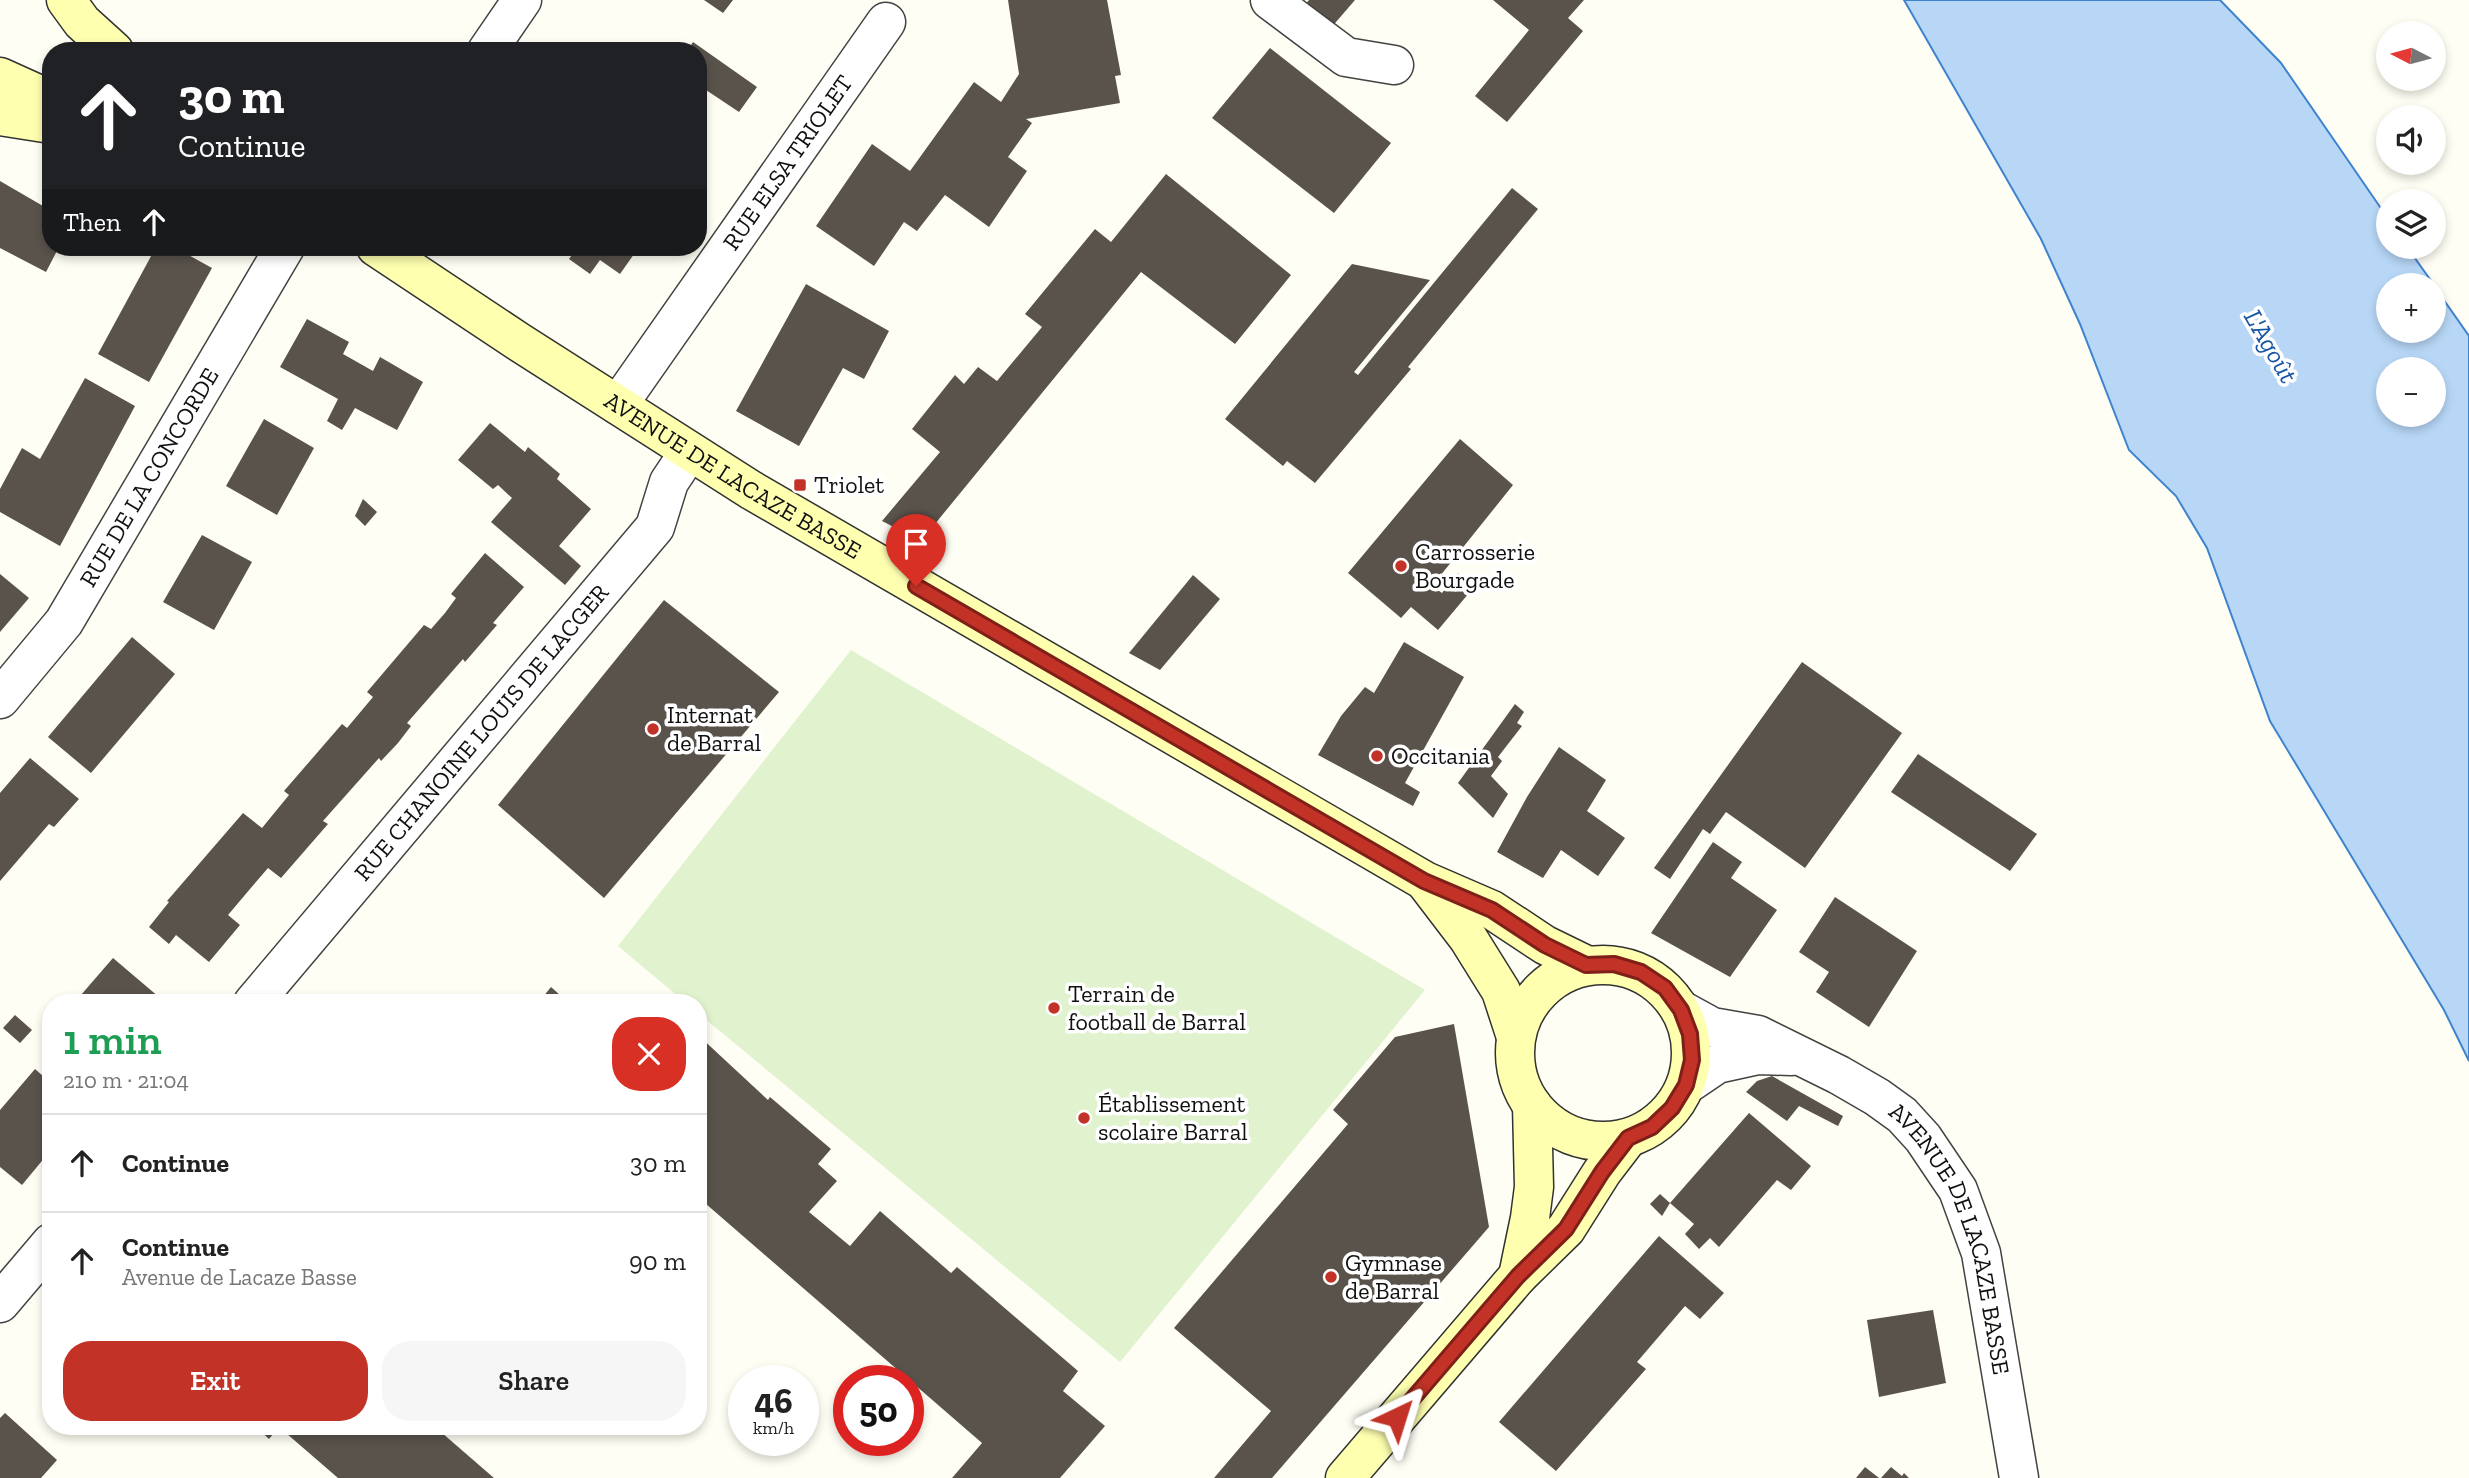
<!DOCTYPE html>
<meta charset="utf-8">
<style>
body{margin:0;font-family:"Zilla Slab",serif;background:#f6f6f6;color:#222;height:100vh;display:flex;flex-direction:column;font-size:26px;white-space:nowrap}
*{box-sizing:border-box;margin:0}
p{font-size:23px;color:#767676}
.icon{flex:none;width:38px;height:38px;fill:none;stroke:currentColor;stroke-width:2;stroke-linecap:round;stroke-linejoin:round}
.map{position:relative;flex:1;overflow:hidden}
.panel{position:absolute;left:42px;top:994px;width:665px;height:441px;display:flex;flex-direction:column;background:#fff;border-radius:28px;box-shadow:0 4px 10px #0003}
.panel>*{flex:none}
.top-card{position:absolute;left:42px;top:42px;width:665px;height:214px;border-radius:28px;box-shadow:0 4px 10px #0003;background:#202124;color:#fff;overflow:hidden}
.needle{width:46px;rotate:276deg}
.fabs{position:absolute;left:2376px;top:21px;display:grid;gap:14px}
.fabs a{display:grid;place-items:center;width:70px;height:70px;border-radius:50%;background:#fff;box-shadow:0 4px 10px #0003;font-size:35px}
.speed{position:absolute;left:728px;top:1365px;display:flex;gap:14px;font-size:35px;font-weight:700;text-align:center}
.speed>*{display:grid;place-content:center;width:91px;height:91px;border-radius:50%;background:#fff;box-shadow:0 4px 10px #0003;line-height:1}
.speed small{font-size:18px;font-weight:400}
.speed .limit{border:10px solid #d22;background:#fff;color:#111}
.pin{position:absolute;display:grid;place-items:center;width:60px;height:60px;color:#fff;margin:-72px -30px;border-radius:50% 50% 50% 0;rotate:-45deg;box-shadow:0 0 7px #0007}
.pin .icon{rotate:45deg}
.me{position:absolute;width:77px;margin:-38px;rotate:41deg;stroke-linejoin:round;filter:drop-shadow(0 0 5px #0008)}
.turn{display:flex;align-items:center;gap:24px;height:147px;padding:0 21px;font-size:32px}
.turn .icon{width:91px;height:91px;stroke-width:2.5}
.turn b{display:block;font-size:49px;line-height:60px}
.then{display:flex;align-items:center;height:66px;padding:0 21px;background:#0003;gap:14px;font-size:26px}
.round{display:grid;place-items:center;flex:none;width:74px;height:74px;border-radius:28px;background:#f6f6f6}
.head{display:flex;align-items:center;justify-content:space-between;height:119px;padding:0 21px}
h1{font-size:42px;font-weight:600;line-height:52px;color:#1e9e55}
.primary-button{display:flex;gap:14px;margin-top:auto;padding:14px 21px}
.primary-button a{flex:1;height:80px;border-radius:28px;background:#c23226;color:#fff;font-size:28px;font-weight:600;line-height:80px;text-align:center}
.primary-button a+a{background:#f6f6f6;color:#222}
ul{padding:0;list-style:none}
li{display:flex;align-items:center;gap:21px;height:98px;padding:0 21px;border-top:2px solid #e0e0e0}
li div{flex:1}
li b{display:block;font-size:26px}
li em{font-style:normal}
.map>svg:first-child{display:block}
</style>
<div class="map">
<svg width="2469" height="1478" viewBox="0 0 2469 1478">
<rect width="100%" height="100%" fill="#fffef4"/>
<path fill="#e1f2ce" d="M 851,650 L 1425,990 L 1120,1362 L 698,1013 L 698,1003 L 686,1003 L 618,946 Z"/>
<path fill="#b8d7f7" stroke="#3e83ce" stroke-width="2" fill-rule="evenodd" d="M 1904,0 L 2220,0 L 2281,63 L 2389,220 L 2389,247 L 2407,247 L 2434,285 L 2389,285 L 2389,331 L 2434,331 L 2434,286 L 2469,336 L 2469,1061 L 2444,1010 L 2270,721 L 2207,548 L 2176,496 L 2129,450 L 2080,324 L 2041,239 ZM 2389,369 L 2434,369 L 2434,415 L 2389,415 Z"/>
<g fill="#59534c">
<path d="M 704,0 L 733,0 L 723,13 Z"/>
<path d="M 1008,0 L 1107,0 L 1121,75 L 1115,76 L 1120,103 L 1026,119 L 1032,123 L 1008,157 L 1027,171 L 989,227 L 945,195 L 917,231 L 904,222 L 874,266 L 816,226 L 872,144 L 910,171 L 974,82 L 1001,102 L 1019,74 Z"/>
<path d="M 1309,0 L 1355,0 L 1330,29 L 1303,7 Z"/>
<path d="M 1493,0 L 1584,0 L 1568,18 L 1583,31 L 1507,122 L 1475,96 L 1529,30 Z"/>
<path d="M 693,42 L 757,87 L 739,112 L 706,90 L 698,101 L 698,51 L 687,51 Z"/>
<path d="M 1270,48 L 1391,143 L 1334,213 L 1212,118 Z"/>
<path d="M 698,117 L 707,124 L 698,138 Z"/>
<path d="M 1166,174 L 1291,275 L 1235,344 L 1141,272 L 921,541 L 882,521 L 940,452 L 912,429 L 955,375 L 964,384 L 978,367 L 997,381 L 1042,327 L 1025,314 L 1095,229 L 1111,242 Z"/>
<path d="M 0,181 L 43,206 L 48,195 L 51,196 L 51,247 L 59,247 L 46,272 L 0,248 Z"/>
<path d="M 1512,188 L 1538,209 L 1408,367 L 1411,369 L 1315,483 L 1287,461 L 1283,466 L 1225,419 L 1352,264 L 1430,280 L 1354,372 L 1358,375 Z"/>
<path d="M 156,247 L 174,247 L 212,268 L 149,382 L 98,354 Z"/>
<path d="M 578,247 L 639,247 L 620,274 L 600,260 L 590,274 L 569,259 Z"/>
<path d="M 806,284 L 889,331 L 864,379 L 843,368 L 799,446 L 736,411 Z"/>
<path d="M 307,319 L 349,342 L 343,354 L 373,371 L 380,357 L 423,382 L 397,430 L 355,408 L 342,430 L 327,421 L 338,399 L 280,367 Z"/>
<path d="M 85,378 L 135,406 L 60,546 L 0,512 L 0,489 L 22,448 L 40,459 Z"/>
<path d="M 264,419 L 314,448 L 277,515 L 226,486 Z"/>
<path d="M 490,423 L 525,452 L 528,447 L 560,474 L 557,479 L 591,509 L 559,546 L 581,566 L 565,585 L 491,522 L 512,498 L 498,485 L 493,489 L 458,460 Z"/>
<path d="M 1460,439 L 1513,485 L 1432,586 L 1442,593 L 1458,573 L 1474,587 L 1438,630 L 1411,607 L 1401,618 L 1348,573 Z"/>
<path d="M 363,499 L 377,512 L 365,526 L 355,516 Z"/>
<path d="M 202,535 L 252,562 L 214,630 L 163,602 Z"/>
<path d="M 485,553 L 524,587 L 493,623 L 497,625 L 465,662 L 463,659 L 407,723 L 411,726 L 398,743 L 381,761 L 379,758 L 323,821 L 328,824 L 281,878 L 268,868 L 250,889 L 228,915 L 240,925 L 209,962 L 176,935 L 169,944 L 149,927 L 169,902 L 167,901 L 243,813 L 262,828 L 289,795 L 284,791 L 342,724 L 347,728 L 373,697 L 367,692 L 424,625 L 431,629 L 445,613 L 456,598 L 451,594 Z"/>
<path d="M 0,574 L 29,598 L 0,632 Z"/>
<path d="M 1193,575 L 1220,599 L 1160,670 L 1129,653 Z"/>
<path d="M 664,600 L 779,692 L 604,898 L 498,805 Z"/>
<path d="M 132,637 L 175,674 L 91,773 L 48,737 Z"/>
<path d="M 1404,642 L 1464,677 L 1405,783 L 1420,792 L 1413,806 L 1318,755 L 1341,716 L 1365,687 L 1374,693 Z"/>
<path d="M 1802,662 L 1902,733 L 1805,868 L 1726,812 L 1710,834 L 1703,829 L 1670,879 L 1654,868 Z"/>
<path d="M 1515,704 L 1524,712 L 1517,723 L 1522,726 L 1498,757 L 1502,761 L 1491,776 L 1508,794 L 1493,818 L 1458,783 Z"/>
<path d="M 1559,747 L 1606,780 L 1587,811 L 1625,838 L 1598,876 L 1561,850 L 1543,878 L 1497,852 L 1527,797 Z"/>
<path d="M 1918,754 L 2037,834 L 2010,871 L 1891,792 Z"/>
<path d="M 30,758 L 79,799 L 54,827 L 49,824 L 0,881 L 0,793 Z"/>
<path d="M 1713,842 L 1742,862 L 1731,878 L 1777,910 L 1730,977 L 1651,933 Z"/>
<path d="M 1835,897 L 1917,951 L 1869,1027 L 1816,992 L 1829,972 L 1799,952 Z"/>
<path d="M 113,958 L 166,1003 L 74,1003 Z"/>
<path d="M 551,987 L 569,1003 L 538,1003 Z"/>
<path d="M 15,1015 L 32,1030 L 20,1043 L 3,1028 Z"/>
<path d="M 1454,1024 L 1489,1227 L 1272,1478 L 1214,1478 L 1271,1411 L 1174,1328 L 1348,1124 L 1333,1110 L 1395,1037 Z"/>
<path d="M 698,1035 L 768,1100 L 770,1097 L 831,1149 L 818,1164 L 837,1181 L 809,1212 L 850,1246 L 880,1211 L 951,1273 L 957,1267 L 1078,1371 L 1063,1391 L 1105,1426 L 1060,1478 L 952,1478 L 982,1443 L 698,1197 Z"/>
<path d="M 35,1069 L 51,1083 L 51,1150 L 22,1185 L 0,1167 L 0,1110 Z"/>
<path d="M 1772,1076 L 1843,1116 L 1838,1126 L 1799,1106 L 1787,1121 L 1746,1092 L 1757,1081 Z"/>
<path d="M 1749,1113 L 1811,1166 L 1791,1190 L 1777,1180 L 1719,1247 L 1710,1238 L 1699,1249 L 1685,1234 L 1694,1224 L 1670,1203 Z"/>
<path d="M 1660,1194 L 1670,1203 L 1662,1216 L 1650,1204 Z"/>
<path d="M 1659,1236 L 1724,1293 L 1700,1319 L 1685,1306 L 1637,1362 L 1646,1369 L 1556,1471 L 1499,1422 Z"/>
<path d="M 1933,1310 L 1946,1383 L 1879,1397 L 1867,1320 Z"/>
<path d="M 5,1413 L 57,1460 L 41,1478 L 0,1478 L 0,1418 Z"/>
<path d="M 255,1426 L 434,1426 L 494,1478 L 338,1478 L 279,1427 L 269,1439 Z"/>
<path d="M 1865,1467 L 1879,1478 L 1856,1478 Z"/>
<path d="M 1891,1467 L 1902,1476 L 1904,1473 L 1909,1478 L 1881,1478 Z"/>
</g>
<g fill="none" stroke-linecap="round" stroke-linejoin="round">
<g stroke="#434343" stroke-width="41">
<g id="minor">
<path d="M 1270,0 L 1346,57 L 1394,65"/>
<path d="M 487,51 L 522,0"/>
<path id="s1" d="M 618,405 L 886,22"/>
<path id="s2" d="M 0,699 L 64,622 L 285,247"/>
<path id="s3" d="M 253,1003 L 655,527 L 669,482 L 689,452"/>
<path id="s4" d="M 1681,1010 L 1712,1027 L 1758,1035 L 1839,1075 L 1877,1097 L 1902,1115 L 1923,1138 L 1958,1190 L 1981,1253 L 2019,1478"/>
<path d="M 1686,1085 L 1717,1064 L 1758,1055 L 1791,1056"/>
<path d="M 0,1303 L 51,1243"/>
</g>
</g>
<g stroke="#323232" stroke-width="41">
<g id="secondary">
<path d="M 66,0 L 82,22 L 114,51"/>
<path d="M 0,77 L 51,100"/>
<path d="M 0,116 L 51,124"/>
<path id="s5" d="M 376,247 L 519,342 L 751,490 L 1425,881 L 1492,910 L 1545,945 L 1586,965"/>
<path d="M 1426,883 L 1468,938 L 1501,991 L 1516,1037"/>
<circle cx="1603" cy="1053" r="88"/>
<path d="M 1518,1276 L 1530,1218 L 1534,1187 L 1532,1105"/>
<path d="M 1345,1478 L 1518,1276 L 1566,1229 L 1602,1172 L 1628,1138"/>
</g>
</g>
<use href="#minor" stroke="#fff" stroke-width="38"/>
<use href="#secondary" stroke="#feffaf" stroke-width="38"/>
</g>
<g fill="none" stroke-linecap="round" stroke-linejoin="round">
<g stroke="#7e2019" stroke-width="18">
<path id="route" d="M 916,586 L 1424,881 L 1492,910 L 1545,945 L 1586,965 L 1614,964 L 1641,972 L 1665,988 L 1681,1010 L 1690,1034 L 1692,1060 L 1686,1085 L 1672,1108 L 1652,1127 L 1628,1138 L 1602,1172 L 1566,1229 L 1518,1276 L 1397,1417"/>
</g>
<use href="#route" stroke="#c23226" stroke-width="12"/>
</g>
<g fill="#c23226" stroke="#fff" stroke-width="2.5">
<rect x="793" y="478" width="14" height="14" rx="3.5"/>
<circle cx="1401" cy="566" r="7"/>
<circle cx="653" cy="729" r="7"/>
<circle cx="1377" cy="756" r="7"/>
<circle cx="1054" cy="1008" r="7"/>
<circle cx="1084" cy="1118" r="7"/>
<circle cx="1331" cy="1277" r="7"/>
</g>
<g text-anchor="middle" stroke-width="7" stroke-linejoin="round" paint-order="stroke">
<g font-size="24" fill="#101010" stroke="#fff">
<text dy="8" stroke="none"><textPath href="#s1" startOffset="296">RUE ELSA TRIOLET</textPath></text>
<text dy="8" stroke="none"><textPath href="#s5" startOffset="424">AVENUE DE LACAZE BASSE</textPath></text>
<text dy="8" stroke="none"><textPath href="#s2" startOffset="268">RUE DE LA CONCORDE</textPath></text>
<text dy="8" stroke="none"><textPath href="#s3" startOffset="354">RUE CHANOINE LOUIS DE LACGER</textPath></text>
<text dy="8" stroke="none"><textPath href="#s4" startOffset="383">AVENUE DE LACAZE BASSE</textPath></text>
</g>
<g font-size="24" fill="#101010" stroke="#fff" text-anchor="start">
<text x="814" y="493">Triolet</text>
<text x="1415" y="560">Carrosserie<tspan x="1415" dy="28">Bourgade</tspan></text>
<text x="667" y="723">Internat<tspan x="667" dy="28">de Barral</tspan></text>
<text x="1391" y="764">Occitania</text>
<text x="1068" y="1002">Terrain de<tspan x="1068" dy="28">football de Barral</tspan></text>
<text x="1098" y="1112">Établissement<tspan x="1098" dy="28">scolaire Barral</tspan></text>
<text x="1345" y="1271">Gymnase<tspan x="1345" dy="28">de Barral</tspan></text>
</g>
<g font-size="26" font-style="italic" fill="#1755a4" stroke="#fff">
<text transform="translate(2271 346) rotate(60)" y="9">L'Agoût</text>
</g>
</g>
</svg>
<div class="fabs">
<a><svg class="needle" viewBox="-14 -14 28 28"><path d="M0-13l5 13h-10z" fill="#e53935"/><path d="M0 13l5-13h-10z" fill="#767676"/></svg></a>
<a><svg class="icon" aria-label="sound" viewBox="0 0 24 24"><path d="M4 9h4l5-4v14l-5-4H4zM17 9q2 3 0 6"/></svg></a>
<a><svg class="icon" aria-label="layers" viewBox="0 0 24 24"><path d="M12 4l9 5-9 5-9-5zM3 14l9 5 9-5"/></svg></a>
<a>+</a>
<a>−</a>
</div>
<div class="speed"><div>46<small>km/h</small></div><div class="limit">50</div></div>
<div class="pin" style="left:916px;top:586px;background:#d93025"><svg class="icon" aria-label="arrive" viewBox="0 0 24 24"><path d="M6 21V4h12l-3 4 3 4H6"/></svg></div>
<svg class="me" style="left:1397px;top:1417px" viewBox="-20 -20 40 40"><path d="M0-17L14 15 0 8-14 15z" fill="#c23226" stroke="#fff" stroke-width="4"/></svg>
<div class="top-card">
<div class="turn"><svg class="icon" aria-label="ahead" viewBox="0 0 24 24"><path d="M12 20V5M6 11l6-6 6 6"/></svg><div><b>30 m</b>Continue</div></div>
<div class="then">Then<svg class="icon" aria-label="ahead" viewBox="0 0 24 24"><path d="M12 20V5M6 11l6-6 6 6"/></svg></div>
</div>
<section class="panel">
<div class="head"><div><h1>1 min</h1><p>210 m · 21:04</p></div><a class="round" style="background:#d93025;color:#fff"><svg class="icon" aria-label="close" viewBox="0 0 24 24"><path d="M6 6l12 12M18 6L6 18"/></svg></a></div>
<ul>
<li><svg class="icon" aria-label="ahead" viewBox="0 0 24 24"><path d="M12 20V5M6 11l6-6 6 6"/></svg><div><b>Continue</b></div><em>30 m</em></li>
<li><svg class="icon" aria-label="ahead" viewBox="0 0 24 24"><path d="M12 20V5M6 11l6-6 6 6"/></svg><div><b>Continue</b><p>Avenue de Lacaze Basse</p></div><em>90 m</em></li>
</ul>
<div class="primary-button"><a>Exit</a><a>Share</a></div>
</section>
</div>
